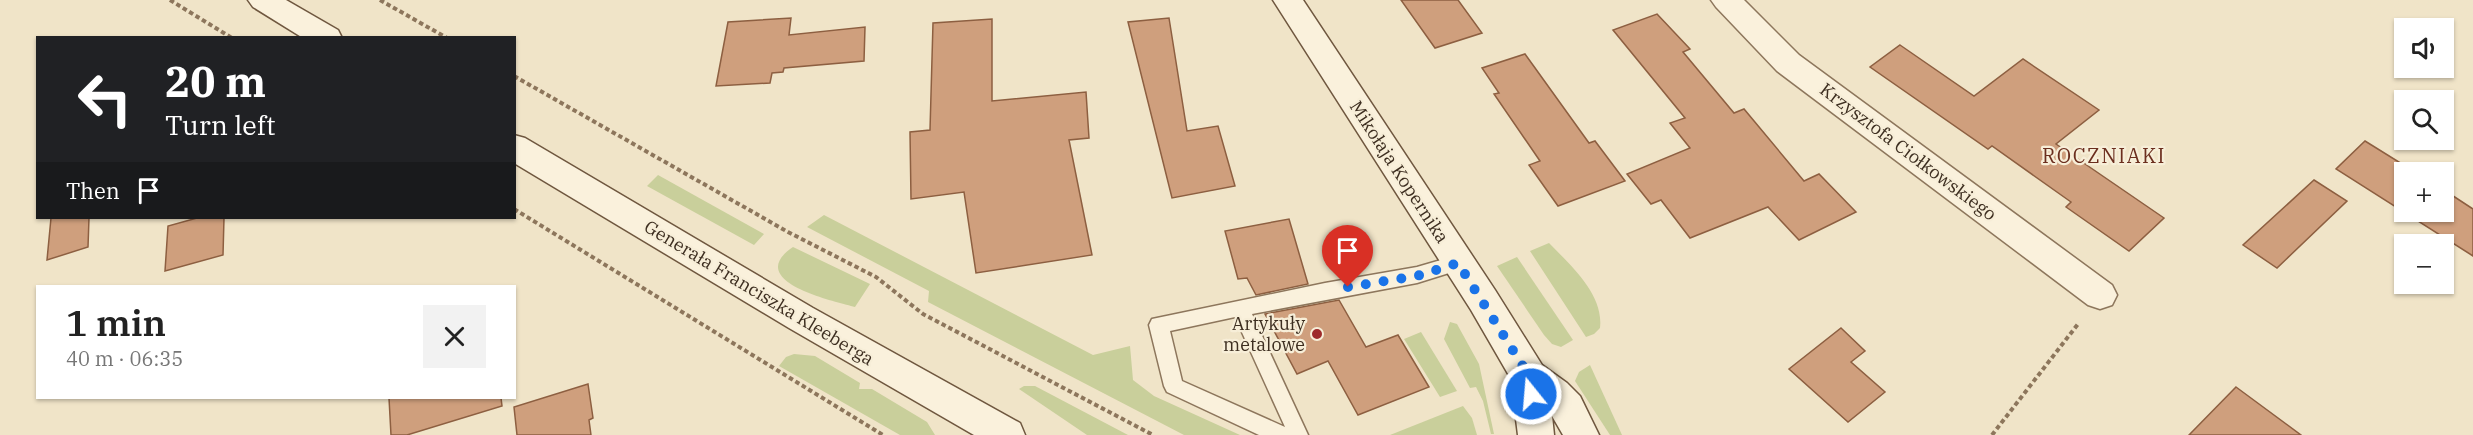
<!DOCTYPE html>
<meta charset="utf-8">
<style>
body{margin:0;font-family:"IBM Plex Serif",serif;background:#f2f2f2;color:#222;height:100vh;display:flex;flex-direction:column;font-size:22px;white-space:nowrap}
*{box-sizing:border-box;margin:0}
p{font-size:20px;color:#767676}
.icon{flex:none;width:33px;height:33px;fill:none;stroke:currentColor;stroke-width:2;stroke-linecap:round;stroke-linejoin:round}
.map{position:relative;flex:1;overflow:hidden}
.drawer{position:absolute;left:36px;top:285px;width:480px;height:114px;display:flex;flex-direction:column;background:#fff;border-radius:0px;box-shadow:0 2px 4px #0004}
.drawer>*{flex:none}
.top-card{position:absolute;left:36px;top:36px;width:480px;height:183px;border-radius:0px;box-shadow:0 2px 4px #0004;background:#202124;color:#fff;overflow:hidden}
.buttons{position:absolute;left:2394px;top:18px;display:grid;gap:12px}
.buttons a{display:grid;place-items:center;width:60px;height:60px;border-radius:0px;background:#fff;box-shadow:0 2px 4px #0004;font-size:30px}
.pin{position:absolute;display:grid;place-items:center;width:51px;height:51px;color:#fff;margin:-62px -26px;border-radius:50% 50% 50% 0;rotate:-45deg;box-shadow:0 0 6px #0007}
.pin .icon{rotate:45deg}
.me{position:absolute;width:66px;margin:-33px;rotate:343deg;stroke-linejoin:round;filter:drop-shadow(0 0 4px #0008)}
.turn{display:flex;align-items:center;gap:21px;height:126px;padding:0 30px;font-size:27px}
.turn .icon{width:78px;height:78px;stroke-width:2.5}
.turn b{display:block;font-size:42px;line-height:51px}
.then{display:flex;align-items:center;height:57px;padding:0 30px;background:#0003;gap:12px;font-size:22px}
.round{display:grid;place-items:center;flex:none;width:63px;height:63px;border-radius:0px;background:#f2f2f2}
.overview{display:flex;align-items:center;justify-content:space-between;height:102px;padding:0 30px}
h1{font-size:36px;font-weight:600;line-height:45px}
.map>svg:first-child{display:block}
</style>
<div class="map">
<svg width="2473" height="435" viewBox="0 0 2473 435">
<rect width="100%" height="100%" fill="#f0e4c8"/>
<g fill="#c9cf9b">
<path d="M 658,175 L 764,234 L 754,245 L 647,186 Z"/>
<path d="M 824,215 L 1093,355 L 1130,346 L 1133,380 L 1154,396 L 1240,435 L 1184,435 L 928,302 L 929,291 L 807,227 Z"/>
<path d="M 1549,243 C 1570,265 1604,294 1600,328 L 1594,334 L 1586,337 L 1530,251 Z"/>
<path d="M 793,247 L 870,284 L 855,307 C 832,301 743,281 793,247 Z"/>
<path d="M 1517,257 L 1573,340 L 1561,347 L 1552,344 L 1544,335 L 1497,266 Z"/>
<path d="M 1450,322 L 1457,324 L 1479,364 L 1494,434 L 1491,434 L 1483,401 L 1476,387 L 1470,388 L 1444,339 Z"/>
<path d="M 1421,332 L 1457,391 L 1440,397 L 1404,339 Z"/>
<path d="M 794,354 L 815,356 L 860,383 L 859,389 L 872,389 L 927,422 L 935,435 L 900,435 L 779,366 L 786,357 Z"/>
<path d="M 1590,365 L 1622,435 L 1610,435 L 1575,381 L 1579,372 Z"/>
<path d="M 1024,386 L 1035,386 L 1128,435 L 1087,435 L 1019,389 Z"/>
<path d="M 1463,406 L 1472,418 L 1477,435 L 1390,435 Z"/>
</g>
<g fill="#cf9f7d" stroke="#8d5f41" stroke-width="1.5">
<path d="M 1401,0 L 1458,0 L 1482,33 L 1435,48 Z"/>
<path d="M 1657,14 L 1690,49 L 1683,52 L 1734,113 L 1744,109 L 1804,181 L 1819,174 L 1856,212 L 1799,240 L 1768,207 L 1690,238 L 1661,200 L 1651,204 L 1627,174 L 1690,148 L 1670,123 L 1685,118 L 1613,30 Z"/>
<path d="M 791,18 L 789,35 L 865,27 L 864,61 L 784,68 L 783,72 L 772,73 L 770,83 L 716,86 L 728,22 Z"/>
<path d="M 1169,18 L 1187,131 L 1218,126 L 1235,186 L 1172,198 L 1128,22 Z"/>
<path d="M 992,19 L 992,101 L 1086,92 L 1089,138 L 1069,140 L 1092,255 L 976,273 L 964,192 L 911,199 L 910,132 L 930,130 L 933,23 Z"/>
<path d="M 1900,45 L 1974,96 L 2023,59 L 2099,110 L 2056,144 L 2164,218 L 2129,251 L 2066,207 L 2071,202 L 1992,146 L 1988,149 L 1870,67 Z"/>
<path d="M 1525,54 L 1589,143 L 1595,141 L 1625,181 L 1558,206 L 1529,165 L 1540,161 L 1494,94 L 1499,93 L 1482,68 Z"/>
<path d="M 2365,141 L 2415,172 L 2404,172 L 2404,212 L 2444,212 L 2444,190 L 2473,209 L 2473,256 L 2336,169 Z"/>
<path d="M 2314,180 L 2347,201 L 2277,268 L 2243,245 Z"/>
<path d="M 51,218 L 89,218 L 88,247 L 47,260 Z"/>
<path d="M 197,218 L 224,218 L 223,255 L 165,271 L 168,226 Z"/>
<path d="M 1289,219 L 1308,284 L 1256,295 L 1247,278 L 1238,279 L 1225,231 Z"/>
<path d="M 1339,300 L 1366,347 L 1398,335 L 1429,387 L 1358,415 L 1328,361 L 1297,374 L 1265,314 Z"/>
<path d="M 1841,328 L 1865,351 L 1851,362 L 1885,392 L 1848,422 L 1789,369 Z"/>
<path d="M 588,384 L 593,418 L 589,420 L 591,435 L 517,435 L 514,407 Z"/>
<path d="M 2236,387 L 2301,435 L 2189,435 Z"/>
<path d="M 389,398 L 501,398 L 502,406 L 407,435 L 391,435 Z"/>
</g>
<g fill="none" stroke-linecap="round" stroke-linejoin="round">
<g stroke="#8d765c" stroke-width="3">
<path id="lane" d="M 1458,255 L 1465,258 L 1467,263 L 1465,268 L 1417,283 L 1252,314 L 1308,435 L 1259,435 L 1167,392 L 1164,386 L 1149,325 L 1152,319 L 1325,283 L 1417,267 ZM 1235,317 L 1285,427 L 1182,381 L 1170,331 Z"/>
</g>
<g stroke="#8d765c" stroke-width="3">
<path id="street" d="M 1711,0 L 1744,0 L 1799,55 L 2112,285 L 2117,295 L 2112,305 L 2100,309 L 2088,305 L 1777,71 L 1716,7 Z"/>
</g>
<g stroke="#6f573f" stroke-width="3">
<g id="secondary">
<path d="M 248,0 L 286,0 L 338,30 L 342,38 L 303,38 L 253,7 Z"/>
<path d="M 1273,0 L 1303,0 L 1495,290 L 1542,365 L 1567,383 L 1580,396 L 1599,435 L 1563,435 L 1552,416 L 1554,435 L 1518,435 L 1511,379 L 1471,310 Z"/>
<path d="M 514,135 L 525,138 L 813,308 L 1020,423 L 1025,435 L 974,435 L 789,328 L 514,163 Z"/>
</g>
</g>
<g stroke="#8d765c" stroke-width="4" stroke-dasharray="4.5 3" stroke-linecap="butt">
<path d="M 170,0 L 232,38"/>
<path d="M 380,0 L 447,38"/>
<path d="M 514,76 L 788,232 L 876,277 L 923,314 L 1153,435"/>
<path d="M 514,209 L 883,435"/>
<path d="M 1992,435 L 2078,324"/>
</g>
<use href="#lane" fill="#faf1dc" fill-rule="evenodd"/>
<use href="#street" fill="#faf1dc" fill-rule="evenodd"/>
<use href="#secondary" fill="#faf1dc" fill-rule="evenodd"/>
</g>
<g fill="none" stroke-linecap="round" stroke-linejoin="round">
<path stroke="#1a73e8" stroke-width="10" stroke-dasharray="0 18" d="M 1348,287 L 1417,276 L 1458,263 L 1529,376 L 1531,394"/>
</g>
<circle fill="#9e2a2b" stroke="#f7eed8" stroke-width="2" cx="1317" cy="334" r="6"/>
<g text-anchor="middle" stroke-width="4.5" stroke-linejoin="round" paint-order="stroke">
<g font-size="18" fill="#3d2e20" stroke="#f7eed8">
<text transform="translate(1908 152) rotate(37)" y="6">Krzysztofa Ciołkowskiego</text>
<text transform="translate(1399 172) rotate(57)" y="6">Mikołaja Kopernika</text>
<text transform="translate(759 293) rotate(31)" y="6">Generała Franciszka Kleeberga</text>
</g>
<g font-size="18" fill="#3d2e20" stroke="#f7eed8" text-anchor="end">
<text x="1305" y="330">Artykuły<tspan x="1305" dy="21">metalowe</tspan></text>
</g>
<g font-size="20" letter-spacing="1.5" fill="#6b2e1e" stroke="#f7eed8">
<text x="2104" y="163">ROCZNIAKI</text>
</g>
</g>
</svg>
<div class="buttons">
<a><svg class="icon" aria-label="sound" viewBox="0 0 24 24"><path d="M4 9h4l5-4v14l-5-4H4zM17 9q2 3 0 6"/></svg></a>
<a><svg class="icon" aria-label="search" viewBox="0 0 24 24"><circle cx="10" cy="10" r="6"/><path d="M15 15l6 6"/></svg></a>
<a>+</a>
<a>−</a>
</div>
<div class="pin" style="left:1348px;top:287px;background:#d93025"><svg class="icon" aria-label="arrive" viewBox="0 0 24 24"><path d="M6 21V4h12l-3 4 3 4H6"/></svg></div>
<svg class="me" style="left:1531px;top:394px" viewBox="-20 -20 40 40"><circle r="17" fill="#1a73e8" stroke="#fff" stroke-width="3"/><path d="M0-11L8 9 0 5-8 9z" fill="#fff"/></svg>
<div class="top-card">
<div class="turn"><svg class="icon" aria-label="left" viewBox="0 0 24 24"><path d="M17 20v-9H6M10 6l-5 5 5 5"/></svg><div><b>20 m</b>Turn left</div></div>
<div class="then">Then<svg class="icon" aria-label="arrive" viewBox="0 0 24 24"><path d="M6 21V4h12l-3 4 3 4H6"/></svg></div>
</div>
<section class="drawer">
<div class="overview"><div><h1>1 min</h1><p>40 m · 06:35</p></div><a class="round"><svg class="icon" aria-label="close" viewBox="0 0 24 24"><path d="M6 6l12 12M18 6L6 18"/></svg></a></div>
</section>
</div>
